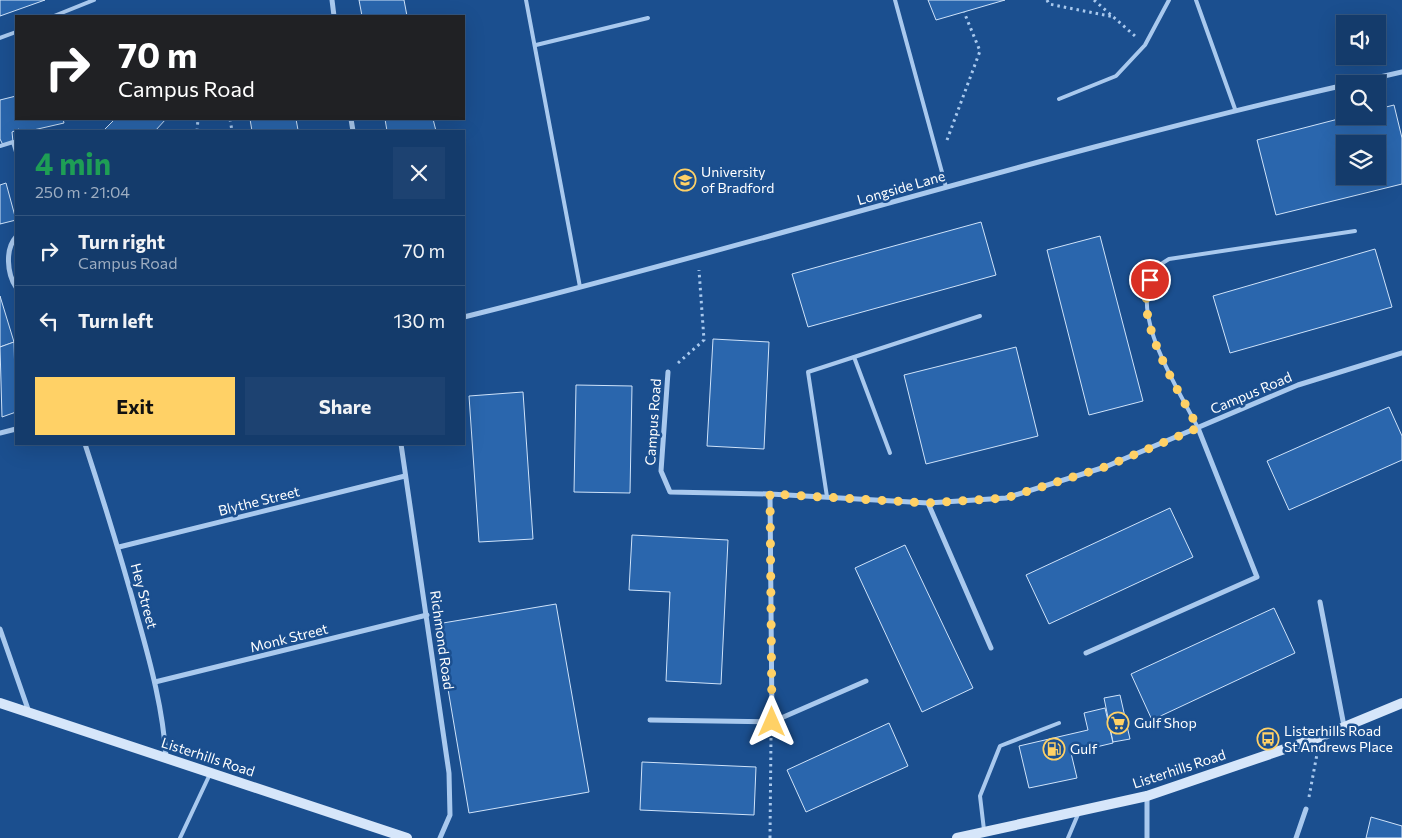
<!DOCTYPE html>
<meta charset="utf-8">
<style>
body{margin:0;font-family:Commissioner,sans-serif;background:#1d4271;color:#f1f3f6;height:100vh;display:flex;flex-direction:column;font-size:19px;white-space:nowrap}
*{box-sizing:border-box;margin:0}
p{font-size:16px;color:#9dadc1}
.icon{flex:none;width:28px;height:28px;fill:none;stroke:currentColor;stroke-width:2;stroke-linecap:round;stroke-linejoin:round}
.map{position:relative;flex:1;overflow:hidden}
.sheet{position:absolute;left:15px;top:130px;width:450px;height:315px;display:flex;flex-direction:column;background:#143b6b;border-radius:0px;box-shadow:0 5px 20px #0002,0 0 0 1px #33557e}
.sheet>*{flex:none}
.guide{position:absolute;left:15px;top:15px;width:450px;height:105px;border-radius:0px;box-shadow:0 5px 20px #0002,0 0 0 1px #33557e;background:#202124;color:#fff;overflow:hidden}
.fabs{position:absolute;left:1336px;top:15px;display:grid;gap:10px}
.fabs a{display:grid;place-items:center;width:50px;height:50px;border-radius:0px;background:#143b6b;box-shadow:0 5px 20px #0002,0 0 0 1px #33557e;font-size:25px}
.pin{position:absolute;display:grid;place-items:center;width:42px;height:42px;color:#fff;margin:-21px;border:2px solid #fff;border-radius:50%;box-shadow:0 1px 5px #0007}
.me{position:absolute;width:55px;margin:-28px;rotate:0deg;stroke-linejoin:round;filter:drop-shadow(0 0 4px #0008)}
.turn{display:flex;align-items:center;gap:18px;height:105px;padding:0 20px;font-size:22px}
.turn .icon{width:65px;height:65px;stroke-width:2.5}
.turn b{display:block;font-size:35px;line-height:42px}
.round{display:grid;place-items:center;flex:none;width:52px;height:52px;border-radius:0px;background:#1d4271}
.overview{display:flex;align-items:center;justify-content:space-between;height:85px;padding:0 20px}
h1{font-size:30px;font-weight:700;line-height:38px;color:#1e9e55}
.button{display:flex;gap:10px;margin-top:auto;padding:10px 20px}
.button a{flex:1;height:58px;border-radius:0px;background:#ffd166;color:#111;font-size:20px;font-weight:700;line-height:58px;text-align:center}
.button a+a{background:#1d4271;color:#f1f3f6}
ul{padding:0;list-style:none}
li{display:flex;align-items:center;gap:15px;height:70px;padding:0 20px;border-top:1px solid #33557e}
li div{flex:1}
li b{display:block;font-size:19px}
li em{font-style:normal}
.map>svg:first-child{display:block}
</style>
<div class="map">
<svg width="1402" height="838" viewBox="0 0 1402 838">
<rect width="100%" height="100%" fill="#1b4f8f"/>
<g fill="#2a66ad" stroke="#cfe3fa" fill-rule="evenodd">
<path d="M 0,0 L 45,0 L 0,16 Z"/>
<path d="M 359,0 L 404,0 L 407,16 L 362,16 Z"/>
<path d="M 928,0 L 1005,0 L 936,20 Z"/>
<path d="M 16,96 L 16,119 L 63,119 L 64,123 L 29,131 L 20,131 L 19,129 L 12,132 L 13,142 L 3,145 L 0,139 L 0,100 Z"/>
<path d="M 1394,105 L 1402,138 L 1402,184 L 1276,215 L 1257,140 L 1350,116 L 1378,116 L 1378,109 ZM 1345,144 L 1378,144 L 1378,176 L 1345,176 Z"/>
<path d="M 115,119 L 166,119 L 155,131 L 107,131 L 105,129 Z"/>
<path d="M 250,119 L 296,119 L 298,130 L 252,131 Z"/>
<path d="M 385,119 L 433,119 L 436,131 L 387,131 Z"/>
<path d="M 6,183 L 16,220 L 0,224 L 0,185 Z"/>
<path d="M 981,222 L 996,275 L 808,327 L 792,274 Z"/>
<path d="M 1100,236 L 1143,401 L 1089,415 L 1047,250 Z"/>
<path d="M 1375,249 L 1392,307 L 1230,353 L 1213,296 Z"/>
<path d="M 0,296 L 14,342 L 0,347 Z"/>
<path d="M 713,339 L 769,342 L 764,449 L 707,446 Z"/>
<path d="M 14,342 L 16,412 L 2,417 L 0,347 Z"/>
<path d="M 1016,347 L 1038,436 L 926,464 L 904,375 Z"/>
<path d="M 576,385 L 632,386 L 630,493 L 574,492 Z"/>
<path d="M 523,392 L 533,539 L 479,542 L 469,396 Z"/>
<path d="M 1389,407 L 1402,436 L 1402,460 L 1289,510 L 1267,461 Z"/>
<path d="M 1170,508 L 1193,557 L 1049,624 L 1026,575 Z"/>
<path d="M 632,535 L 728,540 L 721,684 L 666,681 L 670,592 L 629,590 Z"/>
<path d="M 905,545 L 973,688 L 922,712 L 855,568 Z"/>
<path d="M 556,604 L 589,792 L 469,813 L 437,624 Z"/>
<path d="M 1274,608 L 1295,653 L 1152,720 L 1131,674 Z"/>
<path d="M 1120,695 L 1130,739 L 1113,742 L 1104,698 Z"/>
<path d="M 1105,708 L 1113,743 L 1071,753 L 1077,778 L 1029,788 L 1019,746 L 1088,730 L 1084,713 Z"/>
<path d="M 889,723 L 908,766 L 806,812 L 787,770 Z"/>
<path d="M 642,762 L 756,767 L 754,815 L 640,810 Z"/>
<path d="M 1371,817 L 1402,826 L 1402,838 L 1366,838 Z"/>
</g>
<g fill="none" stroke-linecap="round" stroke-linejoin="round">
<g stroke="#a9c9ee" stroke-width="3" stroke-dasharray="2.5 4" stroke-linecap="butt">
<path d="M 1047,0 L 1049,4 L 1114,17"/>
<path d="M 1094,0 L 1135,36"/>
<path d="M 230,119 L 232,131"/>
<path d="M 197,131 L 198,119"/>
<path d="M 947,140 L 980,51 L 964,12"/>
<path d="M 678,363 L 704,340 L 699,270"/>
<path d="M 1309,797 L 1317,754"/>
<path d="M 770,838 L 771,736"/>
</g>
<g stroke="#a9c9ee" stroke-width="4">
<path d="M 526,0 L 580,287"/>
<path d="M 895,0 L 946,187"/>
<path d="M 1196,0 L 1235,109"/>
<path d="M 54,16 L 94,0"/>
<path d="M 0,38 L 16,32"/>
<path d="M 536,45 L 648,18"/>
<path d="M 1059,99 L 1116,76 L 1145,45 L 1169,0"/>
<path d="M 0,146 L 13,142 L 16,152"/>
<path d="M 854,357 L 890,453"/>
<path d="M 1198,428 C 1178,388 1128,314 1154,271 C 1157,266 1164,262 1169,259 L 1355,231"/>
<path d="M 827,497 L 808,372 L 980,316"/>
<path d="M 984,830 L 980,796 L 1000,746 L 1059,723"/>
<path d="M 180,838 L 210,774"/>
<path d="M 1068,838 L 1079,812"/>
</g>
<g stroke="#a9c9ee" stroke-width="5">
<path d="M 332,0 L 334,16"/>
<path d="M 1349,84 L 1402,72"/>
<path d="M 351,119 L 353,131"/>
<path d="M 16,237 C 5,249 7,274 16,287"/>
<path d="M 464,317 C 759,244 1049,152 1345,85"/>
<path d="M 668,372 L 661,471 L 670,492 L 770,494 L 928,503 L 1006,498 L 1105,467 L 1298,385 L 1402,353"/>
<path d="M 0,433 L 16,429"/>
<path d="M 85,444 C 104,502 122,560 138,619 C 151,665 163,710 166,757"/>
<path d="M 401,444 L 449,773 L 450,815 L 440,838"/>
<path d="M 770,494 L 772,722 L 866,681"/>
<path d="M 928,503 L 991,648"/>
<path d="M 119,547 L 405,476"/>
<path d="M 1320,602 L 1344,726"/>
<path d="M 0,629 L 29,712"/>
<path d="M 1086,653 L 1257,577 L 1198,428"/>
<path d="M 155,682 L 427,615"/>
<path d="M 650,720 L 772,722"/>
<path d="M 1147,796 L 1147,838"/>
<path d="M 1296,838 L 1306,809"/>
</g>
<g stroke="#d6e6fa" stroke-width="10">
<path d="M 0,703 L 407,838"/>
<path d="M 957,838 L 1147,796 L 1320,737 L 1402,703"/>
</g>
</g>
<g fill="none" stroke-linecap="round" stroke-linejoin="round">
<path stroke="#ffd166" stroke-width="9" stroke-dasharray="0 16.2" d="M 772,722 L 770,494 L 928,503 L 1006,498 L 1105,467 L 1198,428 C 1179,390 1133,322 1150,280"/>
</g>
<defs>
<g id="university-ring" transform="scale(1.125)"><circle r="9.5" fill="#1b4f8f" stroke="#ffd166" stroke-width="1.5"/><path d="M0-5L7-2L0 1L-7-2ZM-4 1L0 2.5L4 1V4Q0 6-4 4Z" fill="#ffd166"/></g>
<g id="supermarket-ring" transform="scale(1.125)"><circle r="9.5" fill="#1b4f8f" stroke="#ffd166" stroke-width="1.5"/><path d="M-6-5.5h2.5l.6 2H6L4.5 2H-2.5L-4.4-4H-6ZM-1.5 3.2a1.3 1.3 0 1 0 .1 0ZM3 3.2a1.3 1.3 0 1 0 .1 0Z" fill="#ffd166"/></g>
<g id="bus-ring" transform="scale(1.125)"><circle r="9.5" fill="#1b4f8f" stroke="#ffd166" stroke-width="1.5"/><path d="M-5-6H5V4H4V6H2V4H-2V6H-4V4H-5ZM-3.5-4V0h7V-4ZM-3.5 1.2v1.5H-2V1.2ZM2 1.2v1.5H3.5V1.2Z" fill="#ffd166"/></g>
<g id="fuel-ring" transform="scale(1.125)"><circle r="9.5" fill="#1b4f8f" stroke="#ffd166" stroke-width="1.5"/><path d="M-5.5-6h7V0h2V4h1.3V-2.5L3-4.5l.8-.8L6-3V5H2.5V1h-1V6h-7ZM-4.2-4.7v3.2H.2V-4.7Z" fill="#ffd166"/></g>
</defs>
<g fill-rule="evenodd">
<use href="#university-ring" x="685" y="180"/>
<use href="#supermarket-ring" x="1118" y="723"/>
<use href="#bus-ring" x="1268" y="739"/>
<use href="#fuel-ring" x="1054" y="749"/>
</g>
<g text-anchor="middle" stroke-width="5" stroke-linejoin="round" paint-order="stroke">
<g font-size="14" fill="#fff" stroke="#1b4f8f" text-anchor="start">
<text x="701" y="177">University<tspan x="701" dy="16">of Bradford</tspan></text>
<text x="1134" y="728">Gulf Shop</text>
<text x="1284" y="736">Listerhills Road<tspan x="1284" dy="16">St Andrews Place</tspan></text>
<text x="1070" y="754">Gulf</text>
</g>
<g font-size="14" fill="#fff" stroke="#1b4f8f">
<text transform="translate(901 188) rotate(-16)" y="5">Longside Lane</text>
<text transform="translate(1251 393) rotate(-23)" y="5">Campus Road</text>
<text transform="translate(653 422) rotate(-86)" y="5">Campus Road</text>
<text transform="translate(259 501) rotate(-14)" y="5">Blythe Street</text>
<text transform="translate(144 596) rotate(75)" y="5">Hey Street</text>
<text transform="translate(289 638) rotate(-14)" y="5">Monk Street</text>
<text transform="translate(442 640) rotate(82)" y="5">Richmond Road</text>
<text transform="translate(208 757) rotate(18)" y="5">Listerhills Road</text>
<text transform="translate(1179 769) rotate(-18)" y="5">Listerhills Road</text>
</g>
</g>
</svg>
<div class="fabs">
<a><svg class="icon" aria-label="sound" viewBox="0 0 24 24"><path d="M4 9h4l5-4v14l-5-4H4zM17 9q2 3 0 6"/></svg></a>
<a><svg class="icon" aria-label="search" viewBox="0 0 24 24"><circle cx="10" cy="10" r="6"/><path d="M15 15l6 6"/></svg></a>
<a><svg class="icon" aria-label="layers" viewBox="0 0 24 24"><path d="M12 4l9 5-9 5-9-5zM3 14l9 5 9-5"/></svg></a>
</div>
<div class="pin" style="left:1150px;top:280px;background:#d93025"><svg class="icon" aria-label="arrive" viewBox="0 0 24 24"><path d="M6 21V4h12l-3 4 3 4H6"/></svg></div>
<svg class="me" style="left:772px;top:722px" viewBox="-20 -20 40 40"><path d="M0-17L14 15 0 8-14 15z" fill="#ffd166" stroke="#fff" stroke-width="4"/></svg>
<div class="guide">
<div class="turn"><svg class="icon" aria-label="right" viewBox="0 0 24 24"><path d="M7 20v-9h11M14 6l5 5-5 5"/></svg><div><b>70 m</b>Campus Road</div></div>
</div>
<section class="sheet">
<div class="overview"><div><h1>4 min</h1><p>250 m · 21:04</p></div><a class="round"><svg class="icon" aria-label="close" viewBox="0 0 24 24"><path d="M6 6l12 12M18 6L6 18"/></svg></a></div>
<ul>
<li><svg class="icon" aria-label="right" viewBox="0 0 24 24"><path d="M7 20v-9h11M14 6l5 5-5 5"/></svg><div><b>Turn right</b><p>Campus Road</p></div><em>70 m</em></li>
<li><svg class="icon" aria-label="left" viewBox="0 0 24 24"><path d="M17 20v-9H6M10 6l-5 5 5 5"/></svg><div><b>Turn left</b></div><em>130 m</em></li>
</ul>
<div class="button"><a>Exit</a><a>Share</a></div>
</section>
</div>
